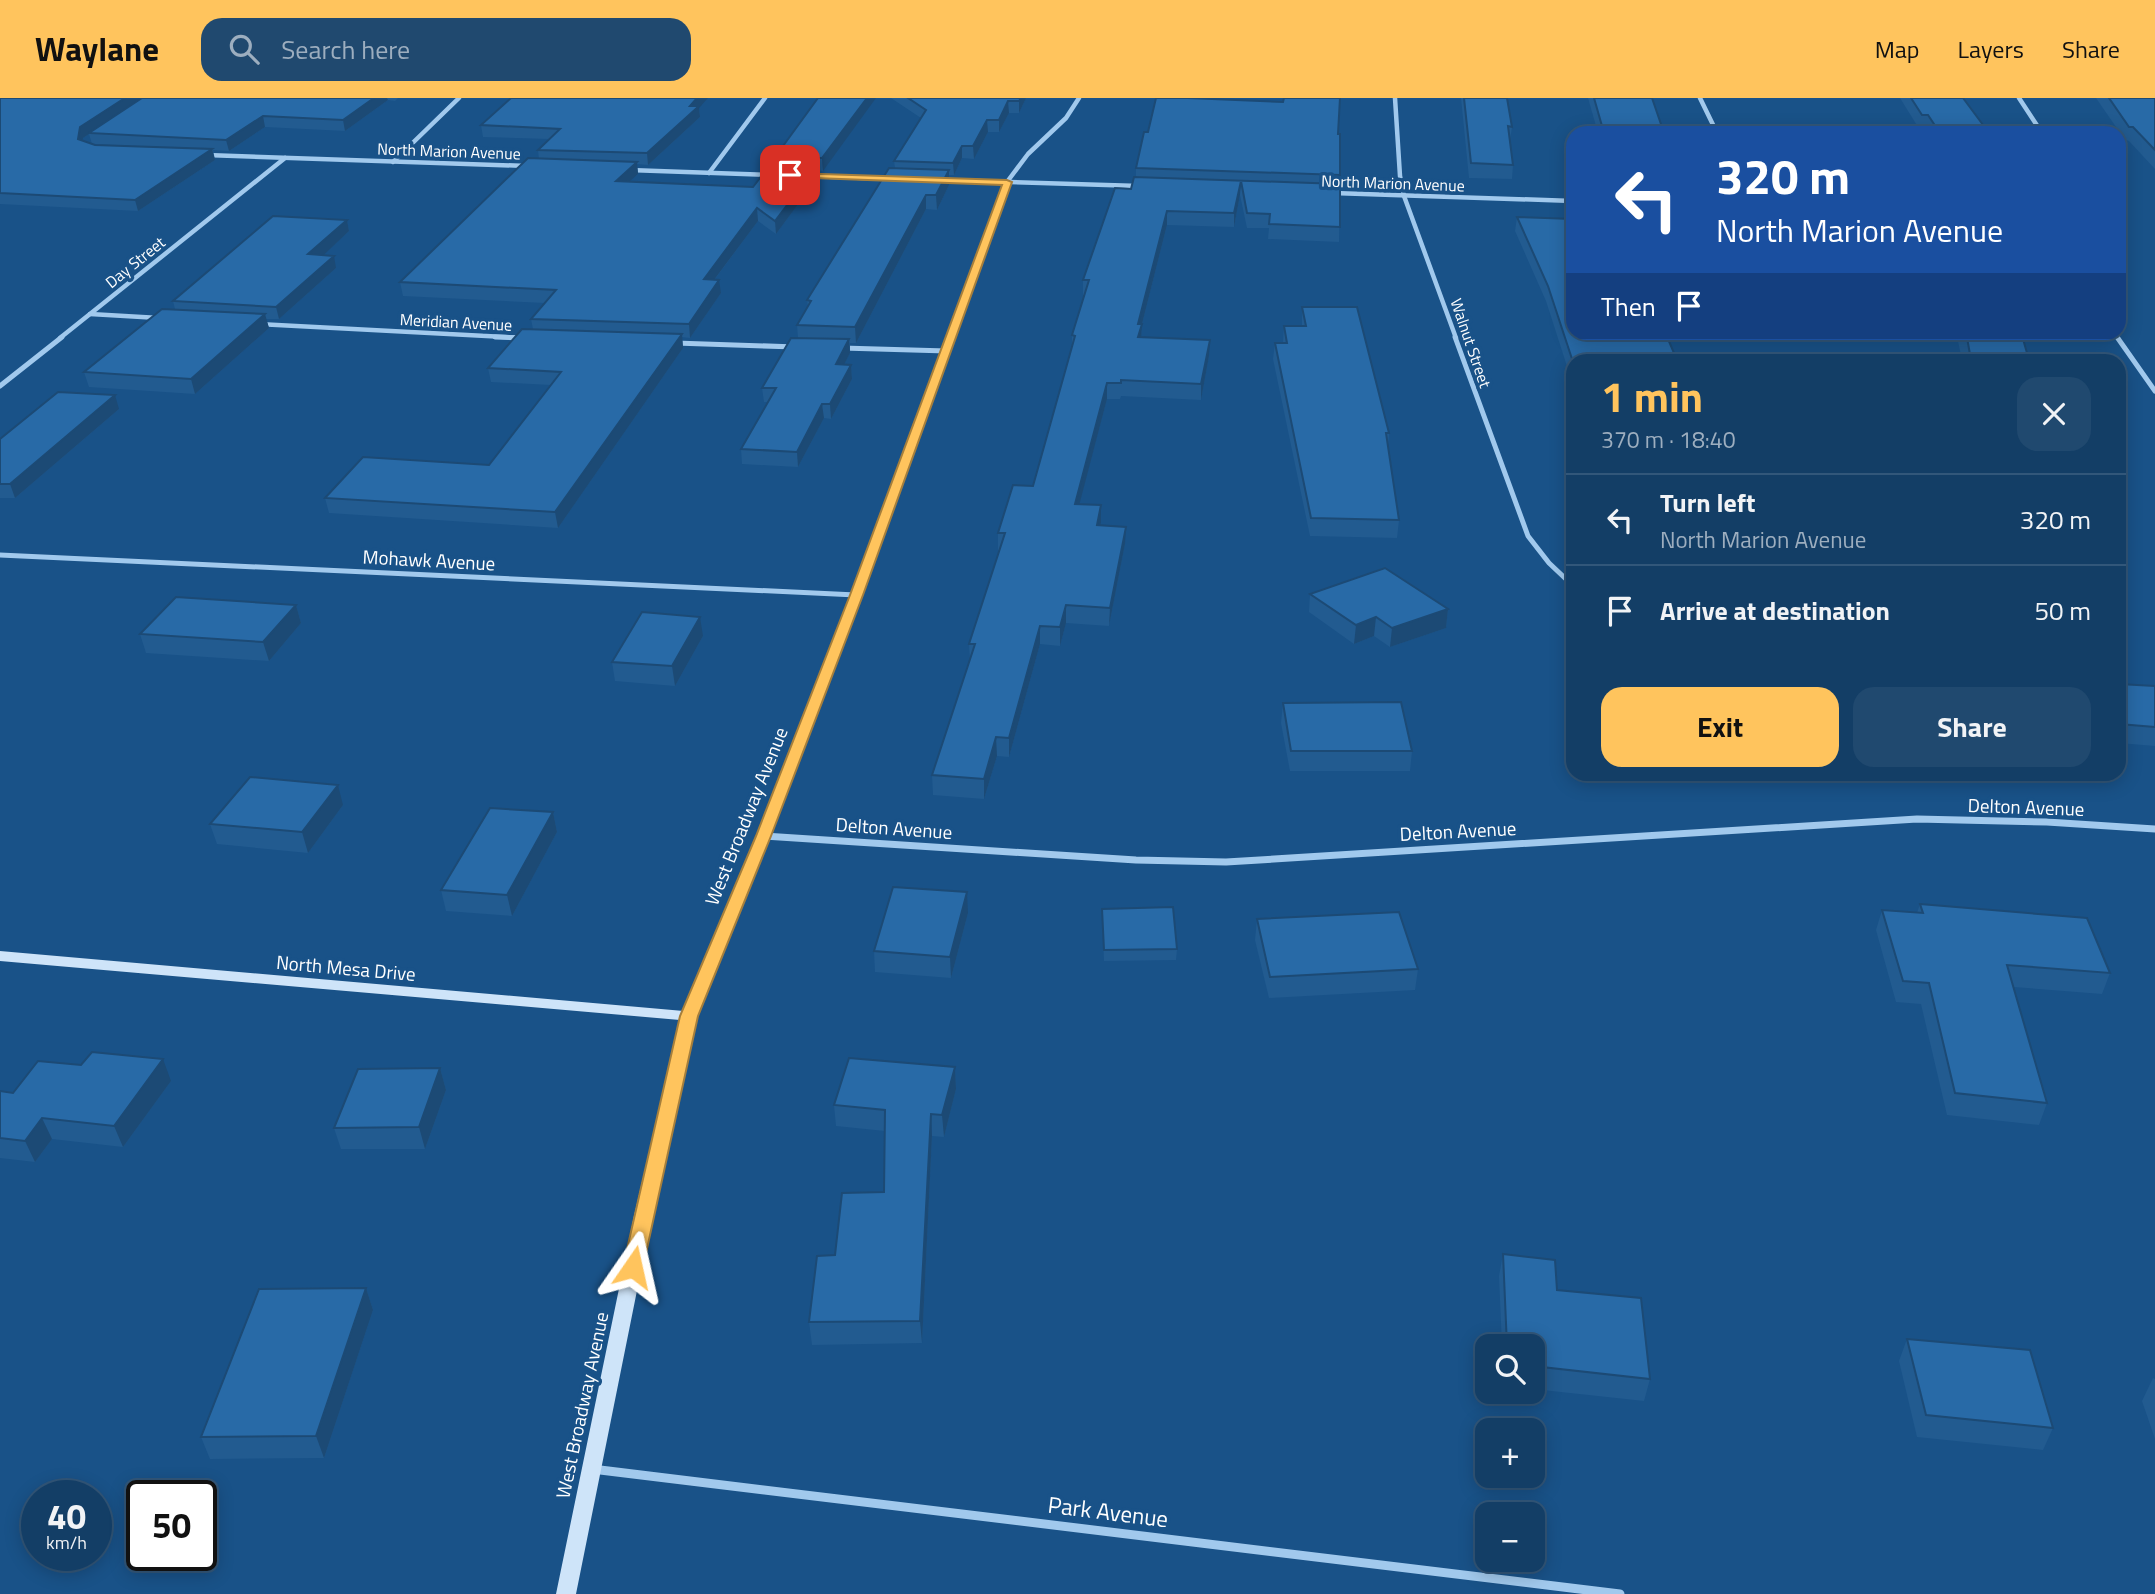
<!DOCTYPE html>
<meta charset="utf-8">
<style>
body{margin:0;font-family:"Titillium Web",sans-serif;background:#20496f;color:#f1f3f6;height:100vh;display:flex;flex-direction:column;font-size:26px;white-space:nowrap}
*{box-sizing:border-box;margin:0}
p{font-size:23px;color:#9daebf}
.icon{flex:none;width:38px;height:38px;fill:none;stroke:currentColor;stroke-width:2;stroke-linecap:round;stroke-linejoin:round}
.map{position:relative;flex:1;overflow:hidden}
.sheet{position:absolute;left:1566px;top:256px;width:560px;height:427px;display:flex;flex-direction:column;background:#133e66;border-radius:21px;box-shadow:0 4px 18px #0003,0 0 0 2px #32577a}
.sheet>*{flex:none}
.guide{position:absolute;left:1566px;top:28px;width:560px;height:214px;border-radius:21px;box-shadow:0 4px 18px #0003,0 0 0 2px #32577a;background:#1a4fa0;color:#fff;overflow:hidden}
.tools{position:absolute;left:1475px;top:1236px;display:grid;gap:14px}
.tools a{display:grid;place-items:center;width:70px;height:70px;border-radius:14px;background:#133e66;box-shadow:0 4px 18px #0003,0 0 0 2px #32577a;font-size:35px}
.speed{position:absolute;left:21px;top:1382px;display:flex;gap:14px;font-size:35px;font-weight:700;text-align:center}
.speed>*{display:grid;place-content:center;width:91px;height:91px;border-radius:50%;background:#133e66;box-shadow:0 4px 18px #0003,0 0 0 2px #32577a;line-height:1}
.speed small{font-size:18px;font-weight:400}
.speed .limit{border:4px solid #111;border-radius:10px;background:#fff;color:#111}
.pin{position:absolute;display:grid;place-items:center;width:60px;height:60px;color:#fff;margin:-30px;border-radius:14px;box-shadow:0 4px 10px #0006}
.me{position:absolute;width:77px;margin:-38px;rotate:11deg;stroke-linejoin:round;filter:drop-shadow(0 0 5px #0008)}
.turn{display:flex;align-items:center;gap:24px;height:147px;padding:0 35px;font-size:32px}
.turn .icon{width:91px;height:91px;stroke-width:2.5}
.turn b{display:block;font-size:49px;line-height:60px}
.then{display:flex;align-items:center;height:66px;padding:0 35px;background:#0003;gap:14px;font-size:26px}
.round{display:grid;place-items:center;flex:none;width:74px;height:74px;border-radius:21px;background:#20496f}
.overview{display:flex;align-items:center;justify-content:space-between;height:119px;padding:0 35px}
h1{font-size:42px;font-weight:700;line-height:52px;color:#ffc45d}
.button{display:flex;gap:14px;margin-top:auto;padding:14px 35px}
.button a{flex:1;height:80px;border-radius:21px;background:#ffc45d;color:#111;font-size:28px;font-weight:700;line-height:80px;text-align:center}
.button a+a{background:#20496f;color:#f1f3f6}
ul{padding:0;list-style:none}
li{display:flex;align-items:center;gap:21px;height:91px;padding:0 35px;border-top:2px solid #32577a}
li div{flex:1}
li b{display:block;font-size:26px}
li em{font-style:normal}
header{display:flex;align-items:center;gap:42px;box-sizing:border-box;height:98px;padding:0 35px;background:#ffc45d;color:#111}
header strong{font-size:33px}
nav{display:flex;gap:38px;margin-inline-start:auto;font-size:24px}
.search{width:490px;height:63px;background:#20496f;display:flex;align-items:center;gap:18px;box-sizing:border-box;padding:0 24px;border-radius:21px;color:#9daebf;font-size:26px}
.map>svg:first-child{display:block}
</style>
<header>
<strong>Waylane</strong>
<div class="search"><svg class="icon" aria-label="search" viewBox="0 0 24 24"><circle cx="10" cy="10" r="6"/><path d="M15 15l6 6"/></svg>Search here</div>
<nav><a>Map</a><a>Layers</a><a>Share</a></nav>
</header>
<div class="map">
<svg width="2155" height="1496" viewBox="0 0 2155 1496">
<rect width="100%" height="100%" fill="#195288"/>
<g fill="none" stroke-linecap="round" stroke-linejoin="round">
<g stroke="#a1c9ed" stroke-width="4.5">
<path d="M 1395,0 L 1400,78 L 1404,98 L 1456,240"/>
<path d="M 1700,0 L 1717,35"/>
<path d="M 2019,0 L 2042,35"/>
<path d="M 206,57 L 527,68"/>
<path d="M 393,64 L 459,0"/>
<path d="M 629,72 L 771,77"/>
<path d="M 709,75 L 765,0"/>
<path d="M 808,78 L 890,81"/>
<path d="M 941,82 L 1139,88"/>
<path d="M 1333,95 L 1573,103"/>
<path d="M 90,216 L 159,220"/>
<path d="M 258,226 L 523,240"/>
<path d="M 2114,234 L 2118,240"/>
<path d="M 60,240 L 285,60"/>
<path d="M 951,240 L 1007,84 L 1028,56 L 1066,20 L 1079,0"/>
</g>
<g stroke="#a1c9ed" stroke-width="5">
<path d="M 495,239 L 523,240"/>
<path d="M 1455,239 L 1528,438 L 1549,465 L 1567,482"/>
<path d="M 2117,239 L 2155,293"/>
<path d="M 675,245 L 796,249"/>
<path d="M 842,250 L 947,253"/>
<path d="M 0,288 L 62,239"/>
<path d="M 0,457 L 856,497"/>
<path d="M 834,553 L 951,239"/>
</g>
<g stroke="#a1c9ed" stroke-width="7">
<path d="M 764,738 L 1136,762 L 1226,764 L 1917,721 L 2047,724 L 2155,731"/>
<path d="M 689,918 L 835,551"/>
</g>
<path stroke="#a1c9ed" stroke-width="9" d="M 592,1371 L 1620,1496"/>
<path fill="#cee4f9" fill-rule="evenodd" d="M 0,853 L 695,914 L 697,918 L 652,1118 L 576,1496 L 556,1496 L 634,1118 L 680,922 L 0,863 Z"/>
</g>
<g fill="#225b90" fill-rule="evenodd">
<path d="M 0,0 L 398,0 L 395,3 L 388,2 L 345,33 L 265,29 L 229,53 L 213,52 L 215,62 L 138,113 L 0,106 ZM 89,36 L 92,46 L 83,43 L 83,40 ZM 93,46 L 149,49 L 95,47 Z"/>
<path d="M 818,0 L 823,73 L 815,72 L 816,82 L 776,136 L 758,123 L 715,181 L 721,195 L 690,240 L 682,239 L 683,250 L 558,430 L 329,415 L 325,400 L 489,367 L 551,287 L 491,284 L 488,270 L 533,231 L 531,221 L 545,205 L 403,198 L 400,184 L 539,61 L 538,52 L 549,41 L 483,39 L 481,27 L 699,10 L 700,19 L 648,67 L 637,66 L 638,76 L 630,83 L 753,89 L 776,68 L 775,59 Z"/>
<path d="M 891,0 L 1026,0 L 1019,15 L 1009,15 L 999,34 L 988,34 L 974,61 L 962,60 L 954,77 L 949,77 L 949,87 L 937,112 L 926,111 L 856,245 L 850,245 L 850,255 L 844,266 L 851,267 L 852,281 L 831,321 L 824,320 L 798,369 L 742,366 L 741,351 L 768,304 L 764,304 L 762,290 L 798,240 L 797,227 L 808,208 L 807,202 L 895,70 L 894,63 L 921,20 Z"/>
<path d="M 1461,0 L 1507,0 L 1512,29 L 1510,42 L 1513,67 L 1512,81 L 1469,80 Z"/>
<path d="M 1588,0 L 1652,0 L 1664,35 L 1598,35 Z"/>
<path d="M 1900,0 L 1963,0 L 1989,35 L 1928,35 L 1924,29 L 1918,29 Z"/>
<path d="M 2096,0 L 2155,0 L 2155,71 L 2129,43 L 2125,42 Z"/>
<path d="M 1338,36 L 1340,77 L 1339,144 L 1268,141 L 1269,130 L 1247,130 L 1240,97 L 1234,129 L 1167,127 L 1142,226 L 1141,239 L 1209,258 L 1201,302 L 1121,298 L 1120,301 L 1107,301 L 1079,406 L 1101,407 L 1100,427 L 1125,446 L 1109,528 L 1066,525 L 1060,548 L 1040,546 L 1009,659 L 997,658 L 984,701 L 933,697 L 932,677 L 970,562 L 969,546 L 999,453 L 998,452 L 998,435 L 1033,388 L 1072,251 L 1072,237 L 1085,197 L 1083,197 L 1083,182 L 1131,91 L 1136,79 L 1136,70 Z"/>
<path d="M 1517,119 L 1573,121 L 1573,287 L 1546,203 L 1515,133 Z"/>
<path d="M 347,122 L 349,133 L 323,157 L 336,170 L 279,221 L 266,221 L 269,230 L 195,296 L 89,289 L 84,274 L 175,211 L 173,203 Z"/>
<path d="M 1302,209 L 1389,335 L 1388,349 L 1399,422 L 1397,440 L 1310,438 L 1273,261 L 1275,245 L 1283,245 L 1284,228 L 1302,228 Z"/>
<path d="M 1956,234 L 2021,234 L 2029,262 L 1962,262 Z"/>
<path d="M 119,311 L 15,400 L 0,400 L 0,341 Z"/>
<path d="M 1310,496 L 1448,511 L 1446,530 L 1390,549 L 1374,538 L 1354,546 L 1309,514 Z"/>
<path d="M 296,507 L 301,525 L 269,563 L 146,555 L 140,536 Z"/>
<path d="M 703,538 L 675,588 L 615,583 L 612,564 Z"/>
<path d="M 2119,586 L 2155,588 L 2155,648 L 2119,645 Z"/>
<path d="M 1283,605 L 1412,653 L 1410,673 L 1290,673 L 1281,625 Z"/>
<path d="M 343,707 L 308,755 L 217,746 L 210,726 Z"/>
<path d="M 553,714 L 557,734 L 512,818 L 446,813 L 441,792 Z"/>
<path d="M 1920,806 L 2110,875 L 2102,896 L 2014,889 L 2047,1005 L 2039,1027 L 1947,1017 L 1921,906 L 1896,904 L 1876,832 L 1882,812 L 1917,815 Z"/>
<path d="M 1102,811 L 1177,851 L 1176,862 L 1104,863 Z"/>
<path d="M 968,815 L 951,880 L 875,874 L 874,853 Z"/>
<path d="M 1257,821 L 1418,871 L 1415,892 L 1269,900 L 1255,842 Z"/>
<path d="M 955,969 L 956,991 L 944,1039 L 932,1038 L 922,1245 L 812,1247 L 809,1224 L 835,1157 L 884,1094 L 885,1033 L 836,1028 L 834,1007 Z"/>
<path d="M 440,970 L 446,992 L 425,1051 L 341,1051 L 334,1030 Z"/>
<path d="M 171,983 L 123,1049 L 52,1041 L 35,1064 L 0,1060 L 0,993 L 13,995 Z"/>
<path d="M 1503,1156 L 1557,1192 L 1650,1281 L 1644,1303 L 1533,1291 L 1533,1248 L 1502,1248 L 1499,1178 Z"/>
<path d="M 366,1190 L 373,1212 L 324,1360 L 210,1361 L 201,1339 Z"/>
<path d="M 1907,1241 L 2053,1330 L 2043,1352 L 1917,1339 L 1899,1263 Z"/>
<path d="M 2153,1280 L 2155,1281 L 2155,1341 L 2142,1303 Z"/>
</g>
<g fill="#1c4a75">
<path d="M 125,0 L 143,0 L 89,35 L 89,36 L 83,40 L 81,52 L 78,41 L 80,29 Z"/>
<path d="M 374,0 L 387,0 L 388,2 L 345,33 L 343,22 Z"/>
<path d="M 697,0 L 708,0 L 699,10 L 700,19 L 648,67 L 647,55 Z"/>
<path d="M 867,0 L 876,0 L 823,73 L 822,60 Z"/>
<path d="M 1021,0 L 1026,0 L 1019,15 L 1019,3 Z"/>
<path d="M 1008,3 L 1009,15 L 999,34 L 999,22 Z"/>
<path d="M 263,18 L 265,29 L 229,53 L 226,42 Z"/>
<path d="M 987,22 L 988,34 L 974,61 L 973,48 Z"/>
<path d="M 962,48 L 962,60 L 954,77 L 953,65 Z"/>
<path d="M 212,51 L 215,62 L 138,113 L 135,102 Z"/>
<path d="M 637,64 L 638,76 L 617,95 L 616,83 Z"/>
<path d="M 815,70 L 816,82 L 776,136 L 775,123 Z"/>
<path d="M 949,72 L 949,87 L 937,112 L 936,97 Z"/>
<path d="M 1241,83 L 1240,97 L 1234,129 L 1234,115 Z"/>
<path d="M 926,97 L 926,111 L 856,245 L 855,229 Z"/>
<path d="M 757,110 L 758,123 L 705,194 L 704,181 Z"/>
<path d="M 1167,113 L 1167,127 L 1142,226 L 1141,242 L 1138,254 L 1138,226 Z"/>
<path d="M 347,122 L 349,133 L 311,169 L 308,156 Z"/>
<path d="M 334,158 L 336,170 L 279,221 L 276,209 Z"/>
<path d="M 719,182 L 721,195 L 690,240 L 689,226 Z"/>
<path d="M 265,216 L 269,230 L 195,296 L 191,281 Z"/>
<path d="M 682,236 L 683,250 L 558,430 L 555,414 Z"/>
<path d="M 849,241 L 850,255 L 837,280 L 836,266 Z"/>
<path d="M 1210,242 L 1209,258 L 1201,302 L 1201,286 Z"/>
<path d="M 851,267 L 852,281 L 831,321 L 830,306 Z"/>
<path d="M 1107,285 L 1107,301 L 1075,423 L 1075,406 Z"/>
<path d="M 115,297 L 119,311 L 15,400 L 10,386 Z"/>
<path d="M 822,306 L 824,320 L 798,369 L 797,354 Z"/>
<path d="M 1101,407 L 1101,424 L 1097,445 L 1097,427 Z"/>
<path d="M 1126,429 L 1125,446 L 1109,528 L 1110,510 Z"/>
<path d="M 296,507 L 301,525 L 269,563 L 263,544 Z"/>
<path d="M 1066,507 L 1066,525 L 1060,548 L 1060,529 Z"/>
<path d="M 1448,511 L 1446,530 L 1390,549 L 1392,530 Z"/>
<path d="M 700,519 L 703,538 L 675,588 L 672,568 Z"/>
<path d="M 1376,519 L 1374,538 L 1354,546 L 1356,527 Z"/>
<path d="M 1040,528 L 1040,546 L 1009,659 L 1009,640 Z"/>
<path d="M 996,639 L 997,658 L 984,701 L 984,681 Z"/>
<path d="M 338,687 L 343,707 L 308,755 L 302,734 Z"/>
<path d="M 553,714 L 557,734 L 512,818 L 507,797 Z"/>
<path d="M 967,794 L 968,815 L 951,880 L 950,859 Z"/>
<path d="M 163,961 L 171,983 L 123,1049 L 114,1028 Z"/>
<path d="M 955,969 L 956,991 L 944,1039 L 942,1017 Z"/>
<path d="M 440,970 L 446,992 L 425,1051 L 419,1029 Z"/>
<path d="M 931,1016 L 932,1038 L 922,1245 L 920,1223 Z"/>
<path d="M 42,1020 L 52,1041 L 35,1064 L 25,1043 Z"/>
<path d="M 366,1190 L 373,1212 L 324,1360 L 316,1338 Z"/>
</g>
<g fill="#286aa7" stroke="#1c4a75" stroke-width="2">
<path d="M 0,0 L 125,0 L 80,29 L 78,41 L 95,47 L 212,51 L 135,102 L 0,95 Z"/>
<path d="M 142,0 L 374,0 L 343,22 L 263,18 L 226,42 L 89,35 Z"/>
<path d="M 511,0 L 697,0 L 690,8 L 699,8 L 647,55 L 538,52 L 560,31 L 481,27 Z"/>
<path d="M 818,0 L 867,0 L 822,60 L 775,59 Z"/>
<path d="M 908,0 L 1021,0 L 1019,3 L 1008,3 L 999,22 L 987,22 L 973,48 L 962,48 L 953,65 L 894,63 L 926,12 Z"/>
<path d="M 1156,0 L 1188,0 L 1283,4 L 1284,0 L 1340,0 L 1338,36 L 1340,36 L 1340,77 L 1136,70 L 1144,34 L 1148,34 Z"/>
<path d="M 1464,0 L 1507,0 L 1512,29 L 1508,28 L 1513,67 L 1471,65 Z"/>
<path d="M 1594,0 L 1652,0 L 1664,35 L 1604,35 Z"/>
<path d="M 1911,0 L 1963,0 L 1989,35 L 1940,35 L 1928,17 L 1922,17 Z"/>
<path d="M 2109,0 L 2155,0 L 2155,52 L 2133,29 L 2129,29 Z"/>
<path d="M 528,60 L 637,64 L 616,83 L 753,89 L 769,68 L 815,70 L 775,123 L 757,110 L 704,181 L 719,182 L 689,226 L 531,221 L 556,192 L 400,184 Z"/>
<path d="M 889,70 L 949,72 L 936,97 L 926,97 L 855,229 L 797,227 L 811,203 L 807,202 Z"/>
<path d="M 1134,79 L 1340,86 L 1340,129 L 1269,126 L 1270,116 L 1247,115 L 1241,83 L 1234,115 L 1167,113 L 1138,226 L 1142,226 L 1138,239 L 1210,242 L 1201,286 L 1121,282 L 1121,285 L 1107,285 L 1075,406 L 1101,407 L 1097,427 L 1126,429 L 1110,510 L 1066,507 L 1060,529 L 1040,528 L 1009,640 L 996,639 L 984,681 L 932,677 L 975,546 L 969,546 L 1005,435 L 998,435 L 1013,387 L 1033,388 L 1075,238 L 1072,237 L 1089,182 L 1083,182 L 1115,90 L 1131,91 Z"/>
<path d="M 273,118 L 347,122 L 308,156 L 334,158 L 276,209 L 173,203 Z"/>
<path d="M 1517,119 L 1573,121 L 1573,234 L 1665,234 L 1677,262 L 1573,262 L 1573,264 L 1548,188 Z"/>
<path d="M 1302,209 L 1357,209 L 1389,335 L 1386,335 L 1399,422 L 1311,420 L 1275,245 L 1287,245 L 1284,228 L 1306,228 Z"/>
<path d="M 162,211 L 265,216 L 191,281 L 84,274 Z"/>
<path d="M 522,231 L 682,236 L 555,414 L 325,400 L 363,359 L 489,367 L 561,274 L 488,270 Z"/>
<path d="M 1966,234 L 2021,234 L 2029,262 L 1971,262 Z"/>
<path d="M 791,240 L 849,241 L 836,266 L 851,267 L 830,306 L 822,306 L 797,354 L 741,351 L 776,290 L 762,290 Z"/>
<path d="M 58,294 L 115,297 L 10,386 L 0,386 L 0,341 Z"/>
<path d="M 1385,470 L 1448,511 L 1392,530 L 1376,519 L 1356,527 L 1310,496 Z"/>
<path d="M 176,499 L 296,507 L 263,544 L 140,536 Z"/>
<path d="M 642,514 L 700,519 L 672,568 L 612,564 Z"/>
<path d="M 2119,586 L 2155,588 L 2155,629 L 2119,626 Z"/>
<path d="M 1401,604 L 1412,653 L 1291,653 L 1283,605 Z"/>
<path d="M 250,679 L 338,687 L 302,734 L 210,726 Z"/>
<path d="M 490,710 L 553,714 L 507,797 L 441,792 Z"/>
<path d="M 893,789 L 967,794 L 950,859 L 874,853 Z"/>
<path d="M 1920,806 L 2087,820 L 2110,875 L 2007,867 L 2047,1005 L 1955,995 L 1929,885 L 1903,883 L 1882,812 L 1923,815 Z"/>
<path d="M 1173,809 L 1177,851 L 1104,852 L 1102,811 Z"/>
<path d="M 1399,814 L 1418,871 L 1270,879 L 1257,821 Z"/>
<path d="M 92,954 L 163,961 L 114,1028 L 42,1020 L 25,1043 L 0,1040 L 0,993 L 13,995 L 38,963 L 81,967 Z"/>
<path d="M 849,960 L 955,969 L 942,1017 L 931,1016 L 920,1223 L 809,1224 L 817,1158 L 835,1157 L 842,1095 L 884,1094 L 885,1012 L 834,1007 Z"/>
<path d="M 440,970 L 419,1029 L 334,1030 L 358,971 Z"/>
<path d="M 1503,1156 L 1555,1162 L 1557,1192 L 1641,1200 L 1650,1281 L 1533,1268 L 1533,1248 L 1507,1248 Z"/>
<path d="M 366,1190 L 316,1338 L 201,1339 L 259,1191 Z"/>
<path d="M 1907,1241 L 2030,1252 L 2053,1330 L 1926,1317 Z"/>
</g>
<path fill="#ffc45d" stroke="#a67f3c" stroke-width="2" d="M 790,75 L 1007,82 L 1012,84 L 863,497 L 771,738 L 698,918 L 643,1169 L 640,1174 L 633,1176 L 626,1174 L 623,1169 L 680,918 L 756,738 L 850,497 L 1002,87 L 787,79 L 787,75 Z"/>
<g text-anchor="middle" stroke-width="7" stroke-linejoin="round" paint-order="stroke">
<g font-size="16" fill="#fff" stroke="#195288">
<text transform="translate(449 53) rotate(2)" y="6">North Marion Avenue</text>
<text transform="translate(1393 85) rotate(2)" y="6">North Marion Avenue</text>
<text transform="translate(135 164) rotate(-39)" y="6">Day Street</text>
<text transform="translate(456 224) rotate(3)" y="6">Meridian Avenue</text>
<text transform="translate(1471 245) rotate(71)" y="6">Walnut Street</text>
</g>
<g font-size="19" fill="#fff" stroke="#195288">
<text transform="translate(429 462) rotate(3)" y="7">Mohawk Avenue</text>
<text transform="translate(2026 709) rotate(2)" y="7">Delton Avenue</text>
<text transform="translate(746 718) rotate(-68)" y="7">West Broadway Avenue</text>
<text transform="translate(894 730) rotate(4)" y="7">Delton Avenue</text>
<text transform="translate(1458 733) rotate(-3)" y="7">Delton Avenue</text>
<text transform="translate(346 870) rotate(5)" y="7">North Mesa Drive</text>
<text transform="translate(582 1307) rotate(-78)" y="7">West Broadway Avenue</text>
</g>
<g font-size="23" fill="#fff" stroke="#195288">
<text transform="translate(1108 1414) rotate(7)" y="8">Park Avenue</text>
</g>
</g>
</svg>
<div class="tools">
<a><svg class="icon" aria-label="search" viewBox="0 0 24 24"><circle cx="10" cy="10" r="6"/><path d="M15 15l6 6"/></svg></a>
<a>+</a>
<a>−</a>
</div>
<div class="speed"><div>40<small>km/h</small></div><div class="limit">50</div></div>
<div class="pin" style="left:790px;top:77px;background:#d93025"><svg class="icon" aria-label="arrive" viewBox="0 0 24 24"><path d="M6 21V4h12l-3 4 3 4H6"/></svg></div>
<svg class="me" style="left:633px;top:1169px" viewBox="-20 -20 40 40"><path d="M0-17L14 15 0 8-14 15z" fill="#ffc45d" stroke="#fff" stroke-width="4"/></svg>
<div class="guide">
<div class="turn"><svg class="icon" aria-label="left" viewBox="0 0 24 24"><path d="M17 20v-9H6M10 6l-5 5 5 5"/></svg><div><b>320 m</b>North Marion Avenue</div></div>
<div class="then">Then<svg class="icon" aria-label="arrive" viewBox="0 0 24 24"><path d="M6 21V4h12l-3 4 3 4H6"/></svg></div>
</div>
<section class="sheet">
<div class="overview"><div><h1>1 min</h1><p>370 m · 18:40</p></div><a class="round"><svg class="icon" aria-label="close" viewBox="0 0 24 24"><path d="M6 6l12 12M18 6L6 18"/></svg></a></div>
<ul>
<li><svg class="icon" aria-label="left" viewBox="0 0 24 24"><path d="M17 20v-9H6M10 6l-5 5 5 5"/></svg><div><b>Turn left</b><p>North Marion Avenue</p></div><em>320 m</em></li>
<li><svg class="icon" aria-label="arrive" viewBox="0 0 24 24"><path d="M6 21V4h12l-3 4 3 4H6"/></svg><div><b>Arrive at destination</b></div><em>50 m</em></li>
</ul>
<div class="button"><a>Exit</a><a>Share</a></div>
</section>
</div>
